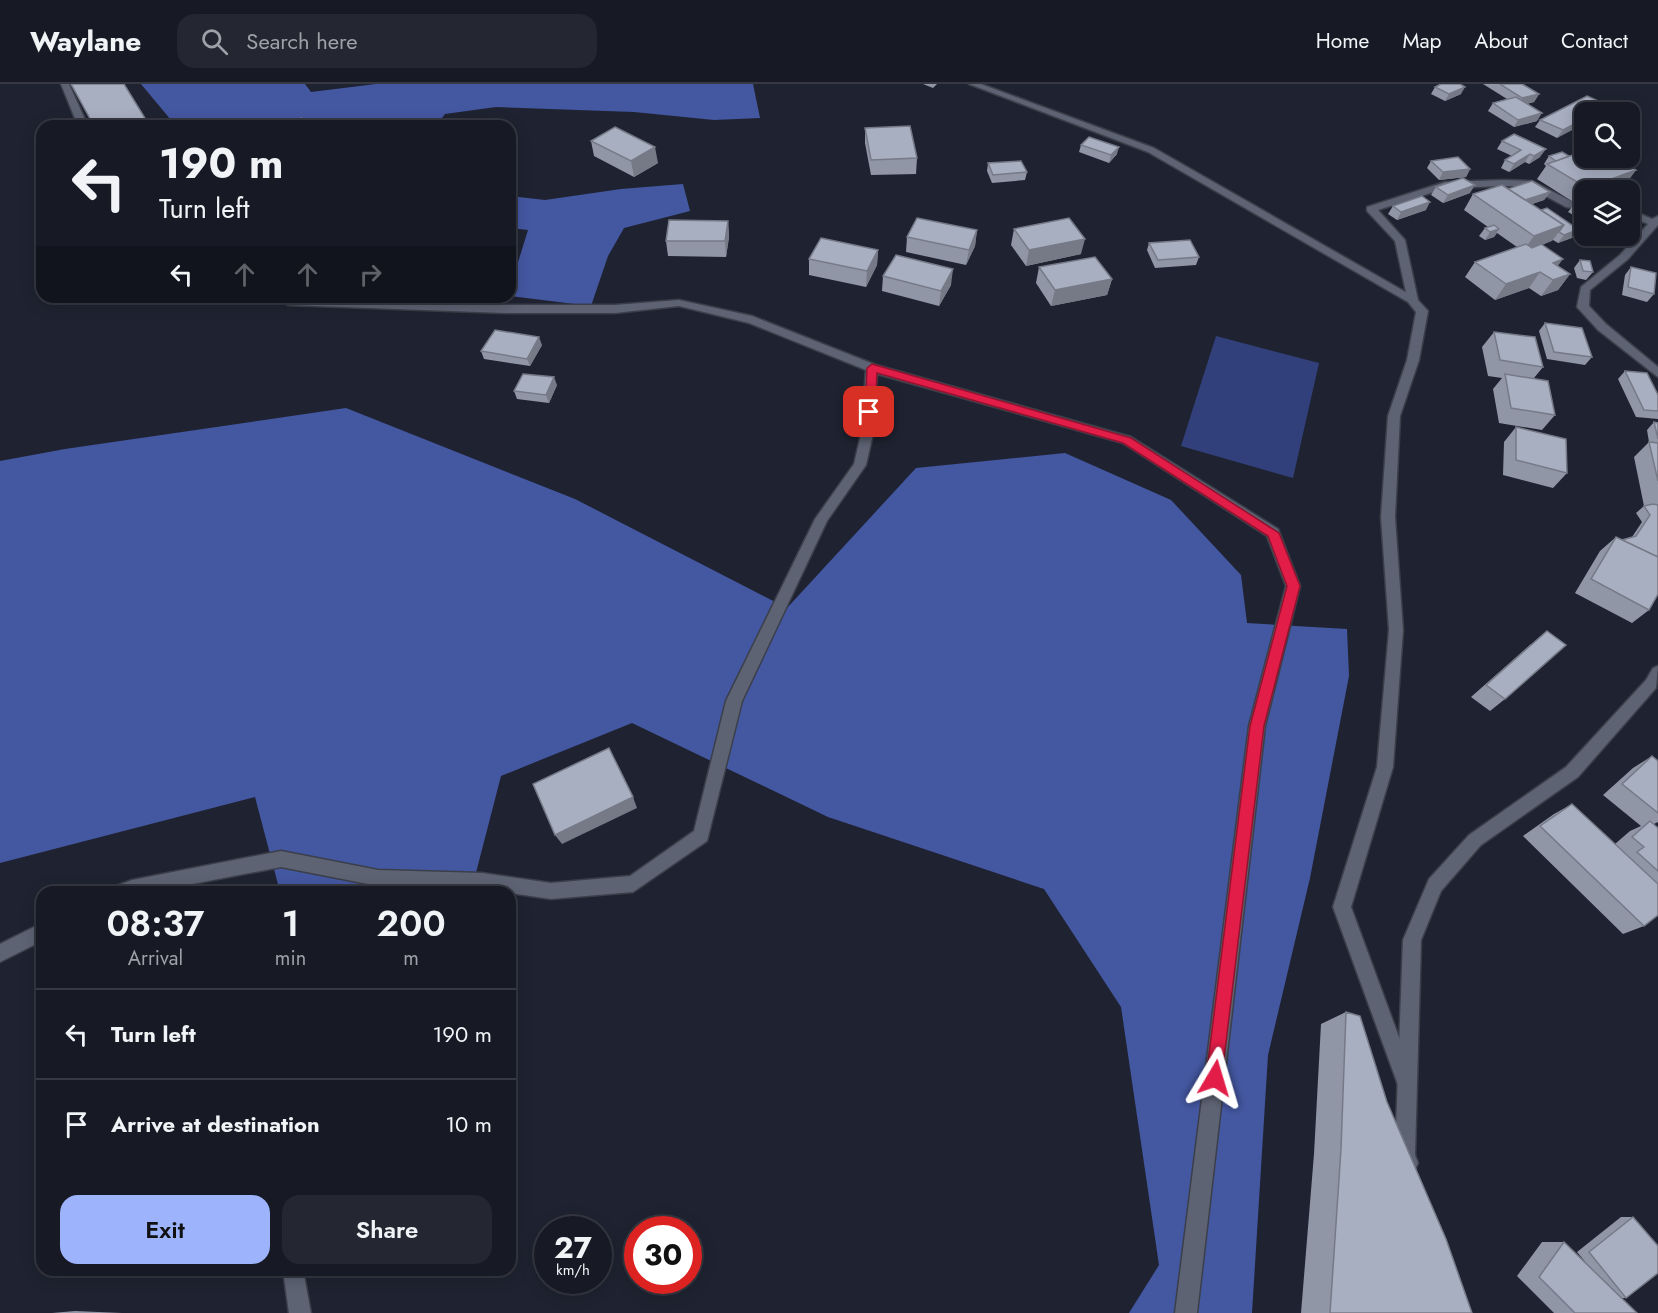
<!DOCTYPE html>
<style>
body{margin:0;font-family:Jost,sans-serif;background:#242732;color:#f1f3f6;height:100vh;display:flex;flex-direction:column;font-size:22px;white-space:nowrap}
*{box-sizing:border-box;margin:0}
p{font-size:20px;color:#9ea1a7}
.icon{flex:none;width:33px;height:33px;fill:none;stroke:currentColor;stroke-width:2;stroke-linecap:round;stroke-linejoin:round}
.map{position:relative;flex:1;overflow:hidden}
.side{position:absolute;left:36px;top:802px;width:480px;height:390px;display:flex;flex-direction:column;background:#171a25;border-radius:18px;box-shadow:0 3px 15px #0003,0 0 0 2px #363842}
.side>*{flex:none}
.banner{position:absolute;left:36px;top:36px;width:480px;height:183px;border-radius:18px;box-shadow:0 3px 15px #0003,0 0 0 2px #363842;background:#171a25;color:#f1f3f6;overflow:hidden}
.controls{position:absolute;left:1574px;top:18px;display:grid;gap:12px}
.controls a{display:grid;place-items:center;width:66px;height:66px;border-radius:12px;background:#171a25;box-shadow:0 3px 15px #0003,0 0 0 2px #363842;font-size:30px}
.speed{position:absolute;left:534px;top:1132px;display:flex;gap:12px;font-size:30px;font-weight:700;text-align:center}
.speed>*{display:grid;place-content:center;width:78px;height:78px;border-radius:50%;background:#171a25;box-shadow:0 3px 15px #0003,0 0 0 2px #363842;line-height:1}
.speed small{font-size:15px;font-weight:400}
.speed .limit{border:9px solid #d22;background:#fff;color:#111}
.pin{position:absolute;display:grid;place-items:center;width:51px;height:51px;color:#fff;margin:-26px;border-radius:12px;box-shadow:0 3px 9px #0006}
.me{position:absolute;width:66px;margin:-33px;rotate:7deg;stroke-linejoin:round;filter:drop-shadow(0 0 4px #0008)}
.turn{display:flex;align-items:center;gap:21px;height:126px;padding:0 24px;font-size:27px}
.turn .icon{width:78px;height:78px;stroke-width:2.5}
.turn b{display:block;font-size:42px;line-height:51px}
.lanes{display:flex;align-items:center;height:57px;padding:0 24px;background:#0003;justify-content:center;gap:30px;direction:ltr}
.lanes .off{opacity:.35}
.eta{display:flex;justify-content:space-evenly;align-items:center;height:102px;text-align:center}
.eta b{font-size:36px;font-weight:600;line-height:42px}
.action{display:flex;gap:12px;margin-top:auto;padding:12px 24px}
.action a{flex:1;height:69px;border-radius:18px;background:#9db4fd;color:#111;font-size:24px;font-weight:600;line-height:69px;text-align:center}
.action a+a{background:#242732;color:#f1f3f6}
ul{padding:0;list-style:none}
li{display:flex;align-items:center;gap:18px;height:90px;padding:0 24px;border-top:2px solid #363842}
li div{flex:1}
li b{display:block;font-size:22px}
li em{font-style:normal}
header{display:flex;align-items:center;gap:36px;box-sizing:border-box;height:84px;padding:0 30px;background:#171a25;border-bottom:2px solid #363842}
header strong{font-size:28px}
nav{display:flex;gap:33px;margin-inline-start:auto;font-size:21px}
.search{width:420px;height:54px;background:#242732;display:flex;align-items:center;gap:15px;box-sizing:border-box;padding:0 21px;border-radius:18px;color:#9ea1a7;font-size:22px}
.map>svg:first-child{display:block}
</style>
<header>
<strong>Waylane</strong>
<div class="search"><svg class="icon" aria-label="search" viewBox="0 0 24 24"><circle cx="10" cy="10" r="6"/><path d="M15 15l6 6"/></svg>Search here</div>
<nav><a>Home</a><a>Map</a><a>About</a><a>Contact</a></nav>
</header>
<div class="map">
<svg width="1658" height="1229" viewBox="0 0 1658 1229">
<rect width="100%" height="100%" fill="#1f2331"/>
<path fill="#31407a" d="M 1216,252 L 1319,279 L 1293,394 L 1181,362 Z"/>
<g fill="#4457a1">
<path d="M 141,0 L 305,0 L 311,8 L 376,0 L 753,0 L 760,34 L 714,36 L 634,28 L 496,23 L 445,30 L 436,42 L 323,42 L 318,39 L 288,42 L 176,42 Z"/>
<path d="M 683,100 L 690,127 L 624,144 L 608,172 L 591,222 L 510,212 L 510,204 L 528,146 L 510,144 L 510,112 L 545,116 L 621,105 Z"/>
<path d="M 346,324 L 575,415 L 787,524 L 916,384 L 1065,369 L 1171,416 L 1241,491 L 1247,539 L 1347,545 L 1349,592 L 1310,794 L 1268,971 L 1252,1229 L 1129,1229 L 1159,1181 L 1121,923 L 1044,805 L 828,733 L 632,639 L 501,692 L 471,808 L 280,808 L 255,713 L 0,779 L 0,377 L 65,365 Z"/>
</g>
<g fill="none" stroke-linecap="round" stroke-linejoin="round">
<g stroke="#3b3f4a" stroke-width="3">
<path id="lane" d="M 969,0 L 981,0 L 1154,64 L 1416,214 L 1428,227 L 1419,276 L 1400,332 L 1395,433 L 1403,546 L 1393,683 L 1351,823 L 1414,994 L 1412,1001 L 1405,1003 L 1398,1001 L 1333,823 L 1377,683 L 1389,546 L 1381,433 L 1388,332 L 1407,276 L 1416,228 L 1408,218 L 1148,68 Z"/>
</g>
<g stroke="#3b3f4a" stroke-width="3">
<g id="street">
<path d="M 61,0 L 69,0 L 88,42 L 78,42 Z"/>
<path d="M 1504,96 L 1532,97 L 1573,118 L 1584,120 L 1584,126 L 1566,123 L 1527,102 L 1504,102 L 1446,104 L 1378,126 L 1405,156 L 1418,216 L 1416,218 L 1408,218 L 1395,157 L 1367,127 L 1367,123 L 1445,98 Z"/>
<path d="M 1629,125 L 1652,135 L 1658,132 L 1658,141 L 1628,175 L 1590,206 L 1589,222 L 1606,240 L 1658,283 L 1658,293 L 1598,246 L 1577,223 L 1581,203 L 1620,171 L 1648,140 L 1629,132 Z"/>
<path d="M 274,213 L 505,221 L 615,221 L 679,216 L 752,232 L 876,281 L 1131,353 L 1278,445 L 1300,502 L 1265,642 L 1197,1229 L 1175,1229 L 1249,642 L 1286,502 L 1267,452 L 1123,359 L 877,290 L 873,350 L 866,381 L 827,437 L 742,617 L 707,757 L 633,808 L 551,815 L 482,805 L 378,802 L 281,783 L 151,808 L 114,808 L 116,802 L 132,796 L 281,767 L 378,786 L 482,789 L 551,799 L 630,792 L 694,747 L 726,617 L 815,435 L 854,380 L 861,350 L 866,286 L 749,239 L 679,222 L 615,229 L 505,229 L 288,221 Z"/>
<path d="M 1658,582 L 1656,604 L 1578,693 L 1481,761 L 1441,807 L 1421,856 L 1415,1071 L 1418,1079 L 1415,1086 L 1408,1089 L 1401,1086 L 1395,1071 L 1403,856 L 1429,795 L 1469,751 L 1566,683 L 1646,596 L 1653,584 Z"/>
<path d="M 42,839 L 42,857 L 0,878 L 0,860 Z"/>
<path d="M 283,1186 L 303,1186 L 311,1229 L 289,1229 Z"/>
</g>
</g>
<use href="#lane" fill="#5d6373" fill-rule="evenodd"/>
<use href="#street" fill="#5d6373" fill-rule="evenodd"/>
</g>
<g fill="#9096a6">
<path d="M 923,0 L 937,0 L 933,4 Z"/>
<path d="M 1483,0 L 1523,0 L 1539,10 L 1534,18 L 1527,20 L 1537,37 L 1514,43 L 1488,27 L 1493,19 L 1507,15 Z"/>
<path d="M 1435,3 L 1461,10 L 1445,17 L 1431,10 Z"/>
<path d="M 1605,20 L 1601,26 L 1557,54 L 1535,43 L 1540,36 Z"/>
<path d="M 865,44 L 917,74 L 916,90 L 871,91 L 865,59 Z"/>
<path d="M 591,57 L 658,79 L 634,93 L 594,72 Z"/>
<path d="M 1502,57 L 1540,73 L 1529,80 L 1525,78 L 1509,88 L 1501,84 L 1505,76 L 1512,72 L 1497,65 Z"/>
<path d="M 1081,61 L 1117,70 L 1109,79 L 1079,68 Z"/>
<path d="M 1549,72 L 1569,72 L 1636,86 L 1624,102 L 1612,106 L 1584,106 L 1584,137 L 1568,128 L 1575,119 L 1537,95 L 1546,82 L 1544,80 Z"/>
<path d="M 1431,77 L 1470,85 L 1466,93 L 1439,96 L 1427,84 Z"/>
<path d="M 988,79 L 1027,88 L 1025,96 L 992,99 L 987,87 Z"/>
<path d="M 1436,103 L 1470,109 L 1443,119 L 1431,111 Z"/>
<path d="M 1508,105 L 1550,108 L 1544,116 L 1532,120 L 1541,126 L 1572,141 L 1583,144 L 1577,152 L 1558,159 L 1553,156 L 1542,161 L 1558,182 L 1570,190 L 1558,206 L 1541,212 L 1529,204 L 1495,216 L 1465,193 L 1475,178 L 1517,163 L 1497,149 L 1494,153 L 1485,156 L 1479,152 L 1485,144 L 1488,143 L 1464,126 L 1473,110 Z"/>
<path d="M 1393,122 L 1426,126 L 1397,136 L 1388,130 Z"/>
<path d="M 728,137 L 729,153 L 726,173 L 668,172 L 666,157 Z"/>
<path d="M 1014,145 L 1081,170 L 1026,182 L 1011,161 Z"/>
<path d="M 977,146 L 975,162 L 966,181 L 906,168 L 907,153 Z"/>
<path d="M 1149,159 L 1199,173 L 1196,181 L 1155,184 L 1147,166 Z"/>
<path d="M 878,166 L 877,181 L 866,203 L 809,191 L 809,175 Z"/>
<path d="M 1580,176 L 1593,188 L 1586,196 L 1577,194 L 1574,184 Z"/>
<path d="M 1039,183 L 1112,195 L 1107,211 L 1051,222 L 1036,199 Z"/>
<path d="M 1631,183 L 1654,210 L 1647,218 L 1622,211 L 1625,191 Z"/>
<path d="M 883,192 L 951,201 L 939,222 L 882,207 Z"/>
<path d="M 1545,239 L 1592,273 L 1585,281 L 1547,275 L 1539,247 Z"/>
<path d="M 1494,248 L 1543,283 L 1534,294 L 1555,331 L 1542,346 L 1499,339 L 1493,305 L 1502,294 L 1488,292 L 1482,263 Z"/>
<path d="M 542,261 L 530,282 L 484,275 L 481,267 Z"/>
<path d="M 1625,287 L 1658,311 L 1658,335 L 1636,333 L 1618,295 Z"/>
<path d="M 557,301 L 549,319 L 517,315 L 514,307 Z"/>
<path d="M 1654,338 L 1658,339 L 1658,510 L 1649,526 L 1632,539 L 1575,509 L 1600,467 L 1616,453 L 1622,456 L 1632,453 L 1642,438 L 1636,429 L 1644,422 L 1634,373 L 1649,358 L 1647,346 Z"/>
<path d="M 1516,343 L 1567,389 L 1553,404 L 1503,391 L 1504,358 Z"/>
<path d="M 1531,560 L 1505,615 L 1490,627 L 1471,613 Z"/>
<path d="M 1652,672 L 1658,677 L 1658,738 L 1654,740 L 1658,744 L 1658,831 L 1644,842 L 1623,850 L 1523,752 L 1554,730 L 1572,720 L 1615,760 L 1630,747 L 1641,742 L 1603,711 L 1633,684 Z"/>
<path d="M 1346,928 L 1387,1018 L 1472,1229 L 1301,1229 L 1314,1070 L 1321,940 Z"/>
<path d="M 1621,1133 L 1633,1133 L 1626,1214 L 1622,1214 L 1637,1229 L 1554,1229 L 1517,1192 L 1542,1158 L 1564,1158 L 1587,1180 L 1577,1168 Z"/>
<path d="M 75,1227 L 122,1229 L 52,1229 Z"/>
</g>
<g fill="#767a87">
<path d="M 1465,3 L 1461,10 L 1445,17 L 1449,10 Z"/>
<path d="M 1539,10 L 1534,18 L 1517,22 L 1522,14 Z"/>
<path d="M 1542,29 L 1537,37 L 1514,43 L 1518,36 Z"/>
<path d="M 1584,35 L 1584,40 L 1557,54 L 1563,46 Z"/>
<path d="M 655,63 L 658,79 L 634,93 L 631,77 Z"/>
<path d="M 1119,63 L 1117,70 L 1109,79 L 1111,71 Z"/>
<path d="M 1546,65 L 1540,73 L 1529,80 L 1534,72 Z"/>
<path d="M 1530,70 L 1525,78 L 1509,88 L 1514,80 Z"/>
<path d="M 1470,85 L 1466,93 L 1439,96 L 1443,88 Z"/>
<path d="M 1636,86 L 1624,102 L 1612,106 L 1585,106 L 1587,104 Z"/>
<path d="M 1475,101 L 1470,109 L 1443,119 L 1448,111 Z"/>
<path d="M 1550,108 L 1544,116 L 1509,128 L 1514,120 Z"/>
<path d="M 1584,108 L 1584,117 L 1576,120 Z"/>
<path d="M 1430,118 L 1426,126 L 1397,136 L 1401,128 Z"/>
<path d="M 728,137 L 729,153 L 726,173 L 725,157 Z"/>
<path d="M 1564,141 L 1552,157 L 1523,167 L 1534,152 Z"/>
<path d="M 1583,144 L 1577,152 L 1558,159 L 1564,151 Z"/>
<path d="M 1499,145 L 1494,153 L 1485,156 L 1490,148 Z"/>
<path d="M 977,146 L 975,162 L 966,181 L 969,166 Z"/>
<path d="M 510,153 L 512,161 L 510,179 Z"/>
<path d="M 1085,155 L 1081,170 L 1026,182 L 1029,166 Z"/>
<path d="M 878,166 L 877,181 L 866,203 L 867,187 Z"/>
<path d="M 1563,175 L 1551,191 L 1553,179 Z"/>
<path d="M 953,185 L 951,201 L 939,222 L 941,207 Z"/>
<path d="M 1540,188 L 1529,204 L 1495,216 L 1506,200 Z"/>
<path d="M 1570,190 L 1558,206 L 1541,212 L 1553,196 Z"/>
<path d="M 1112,195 L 1107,211 L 1051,222 L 1055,206 Z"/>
<path d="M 539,253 L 542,261 L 530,282 L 527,275 Z"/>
<path d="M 554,293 L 557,301 L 549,319 L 546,311 Z"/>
<path d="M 633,713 L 637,724 L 562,760 L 555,751 Z"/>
</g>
<g fill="#a8afc1" stroke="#767a87" stroke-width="1.5">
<path d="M 71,0 L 124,0 L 148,39 L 139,42 L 94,42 Z"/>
<path d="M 1441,0 L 1460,0 L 1465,3 L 1449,10 L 1435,3 Z"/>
<path d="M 1500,0 L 1522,0 L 1539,10 L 1522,14 Z"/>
<path d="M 1587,12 L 1605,20 L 1597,24 L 1602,26 L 1596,28 L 1584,28 L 1584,35 L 1563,46 L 1540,36 Z"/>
<path d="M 1516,13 L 1542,29 L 1518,36 L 1493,19 Z"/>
<path d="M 301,34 L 318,42 L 287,42 Z"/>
<path d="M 63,35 L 67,42 L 43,42 L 42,41 Z"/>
<path d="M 910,42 L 917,74 L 871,76 L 865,44 Z"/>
<path d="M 615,43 L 655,63 L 631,77 L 591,57 Z"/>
<path d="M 1514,50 L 1546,65 L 1534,72 L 1530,70 L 1514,80 L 1505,76 L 1521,66 L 1502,57 Z"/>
<path d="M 1089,53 L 1119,63 L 1111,71 L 1081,61 Z"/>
<path d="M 1584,67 L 1584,74 L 1614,74 L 1636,86 L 1587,104 L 1547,80 Z"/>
<path d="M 1562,68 L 1569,72 L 1556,77 L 1549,72 Z"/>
<path d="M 1458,73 L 1470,85 L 1443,88 L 1431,77 Z"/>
<path d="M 1021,77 L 1027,88 L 993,91 L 988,79 Z"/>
<path d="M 1463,94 L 1475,101 L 1448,111 L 1436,103 Z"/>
<path d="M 1532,97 L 1550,108 L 1525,116 L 1508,105 Z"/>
<path d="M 1502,101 L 1564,141 L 1534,152 L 1473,110 Z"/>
<path d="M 1422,112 L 1430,118 L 1401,128 L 1393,122 Z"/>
<path d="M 1583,116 L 1584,125 L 1574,120 Z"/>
<path d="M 1629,119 L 1635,122 L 1629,128 Z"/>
<path d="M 1547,124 L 1572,141 L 1575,139 L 1583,144 L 1564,151 L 1559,148 L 1564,141 L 1541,126 Z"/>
<path d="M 917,134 L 977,146 L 969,166 L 907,153 Z"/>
<path d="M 1069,134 L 1085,155 L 1029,166 L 1014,145 Z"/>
<path d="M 669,136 L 728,137 L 725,157 L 666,157 Z"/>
<path d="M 1494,141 L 1499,145 L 1490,148 L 1485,144 Z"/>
<path d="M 821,154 L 878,166 L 867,187 L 809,175 Z"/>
<path d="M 1190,156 L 1199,173 L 1158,176 L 1149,159 Z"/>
<path d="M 1526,160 L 1532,164 L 1541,160 L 1563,175 L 1553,179 L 1570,190 L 1553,196 L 1540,188 L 1506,200 L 1475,178 Z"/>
<path d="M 896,171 L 953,185 L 941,207 L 883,192 Z"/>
<path d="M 1095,173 L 1112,195 L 1055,206 L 1039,183 Z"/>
<path d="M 1580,176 L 1590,177 L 1593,188 L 1583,187 Z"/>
<path d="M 1631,183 L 1656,189 L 1654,210 L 1628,203 Z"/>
<path d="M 1545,239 L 1582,244 L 1592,273 L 1554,268 Z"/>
<path d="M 495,246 L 539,253 L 527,275 L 481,267 Z"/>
<path d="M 1494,248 L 1535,253 L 1543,283 L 1500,276 Z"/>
<path d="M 1625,287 L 1647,289 L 1658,311 L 1658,327 L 1644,326 Z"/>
<path d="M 523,290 L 554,293 L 546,311 L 514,307 Z"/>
<path d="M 1505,290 L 1548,297 L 1555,331 L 1511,324 Z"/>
<path d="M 1654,338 L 1658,339 L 1658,355 Z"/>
<path d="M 1516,343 L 1566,355 L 1567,389 L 1516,376 Z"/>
<path d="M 1649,358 L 1658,359 L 1658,397 Z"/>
<path d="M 1653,420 L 1658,421 L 1658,473 L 1622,456 L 1636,452 L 1650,431 L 1644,422 Z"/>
<path d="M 1616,453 L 1658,473 L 1658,510 L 1649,526 L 1591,495 Z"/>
<path d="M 1547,547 L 1566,561 L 1505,615 L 1486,601 Z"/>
<path d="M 609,664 L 633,713 L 555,751 L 533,700 Z"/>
<path d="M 1652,672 L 1658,677 L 1658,729 L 1622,700 Z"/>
<path d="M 1572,720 L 1658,800 L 1658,831 L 1644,842 L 1540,742 Z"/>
<path d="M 1650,737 L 1658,744 L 1658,787 L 1637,768 L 1644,763 L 1632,753 Z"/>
<path d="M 1346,928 L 1360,932 L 1387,1018 L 1446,1155 L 1472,1229 L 1330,1229 L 1341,1065 Z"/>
<path d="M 1633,1133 L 1658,1162 L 1658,1189 L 1626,1214 L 1589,1168 Z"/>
<path d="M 1564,1158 L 1637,1229 L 1575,1229 L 1539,1193 Z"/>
</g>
<path fill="#e11d48" stroke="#92132f" stroke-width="1.5" d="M 872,280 L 1131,354 L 1279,449 L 1300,502 L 1264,642 L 1221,1000 L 1215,1003 L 1209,1000 L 1206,994 L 1250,642 L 1287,502 L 1268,452 L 1123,359 L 877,289 L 875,328 L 873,331 L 865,331 L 867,284 Z"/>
</svg>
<div class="controls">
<a><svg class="icon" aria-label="search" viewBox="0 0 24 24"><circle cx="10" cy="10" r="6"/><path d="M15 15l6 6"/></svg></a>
<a><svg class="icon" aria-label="layers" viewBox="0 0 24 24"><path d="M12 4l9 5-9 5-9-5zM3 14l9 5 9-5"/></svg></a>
</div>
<div class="speed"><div>27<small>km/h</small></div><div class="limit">30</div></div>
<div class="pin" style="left:869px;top:328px;background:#d93025"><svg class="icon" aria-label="arrive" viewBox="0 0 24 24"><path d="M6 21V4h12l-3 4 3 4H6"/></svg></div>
<svg class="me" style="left:1215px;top:994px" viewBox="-20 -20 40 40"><path d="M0-17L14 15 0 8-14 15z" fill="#e11d48" stroke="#fff" stroke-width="4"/></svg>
<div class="banner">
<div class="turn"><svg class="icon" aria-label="left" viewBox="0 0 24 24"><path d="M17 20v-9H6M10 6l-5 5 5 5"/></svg><div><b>190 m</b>Turn left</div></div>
<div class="lanes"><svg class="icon" aria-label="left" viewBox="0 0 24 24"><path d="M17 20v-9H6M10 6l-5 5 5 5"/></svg><svg class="icon off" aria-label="ahead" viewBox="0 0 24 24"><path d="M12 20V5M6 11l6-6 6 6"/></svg><svg class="icon off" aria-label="ahead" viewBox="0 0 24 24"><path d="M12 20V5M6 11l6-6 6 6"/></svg><svg class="icon off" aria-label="right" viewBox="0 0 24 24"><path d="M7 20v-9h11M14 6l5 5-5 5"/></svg></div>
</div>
<section class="side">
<div class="eta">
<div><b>08:37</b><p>Arrival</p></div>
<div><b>1</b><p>min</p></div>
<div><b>200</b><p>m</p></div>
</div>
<ul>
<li><svg class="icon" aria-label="left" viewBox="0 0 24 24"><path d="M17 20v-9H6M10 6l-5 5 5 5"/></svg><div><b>Turn left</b></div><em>190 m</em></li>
<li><svg class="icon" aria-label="arrive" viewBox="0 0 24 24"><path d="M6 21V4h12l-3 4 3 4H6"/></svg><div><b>Arrive at destination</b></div><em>10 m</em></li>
</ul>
<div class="action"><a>Exit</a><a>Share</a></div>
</section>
</div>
